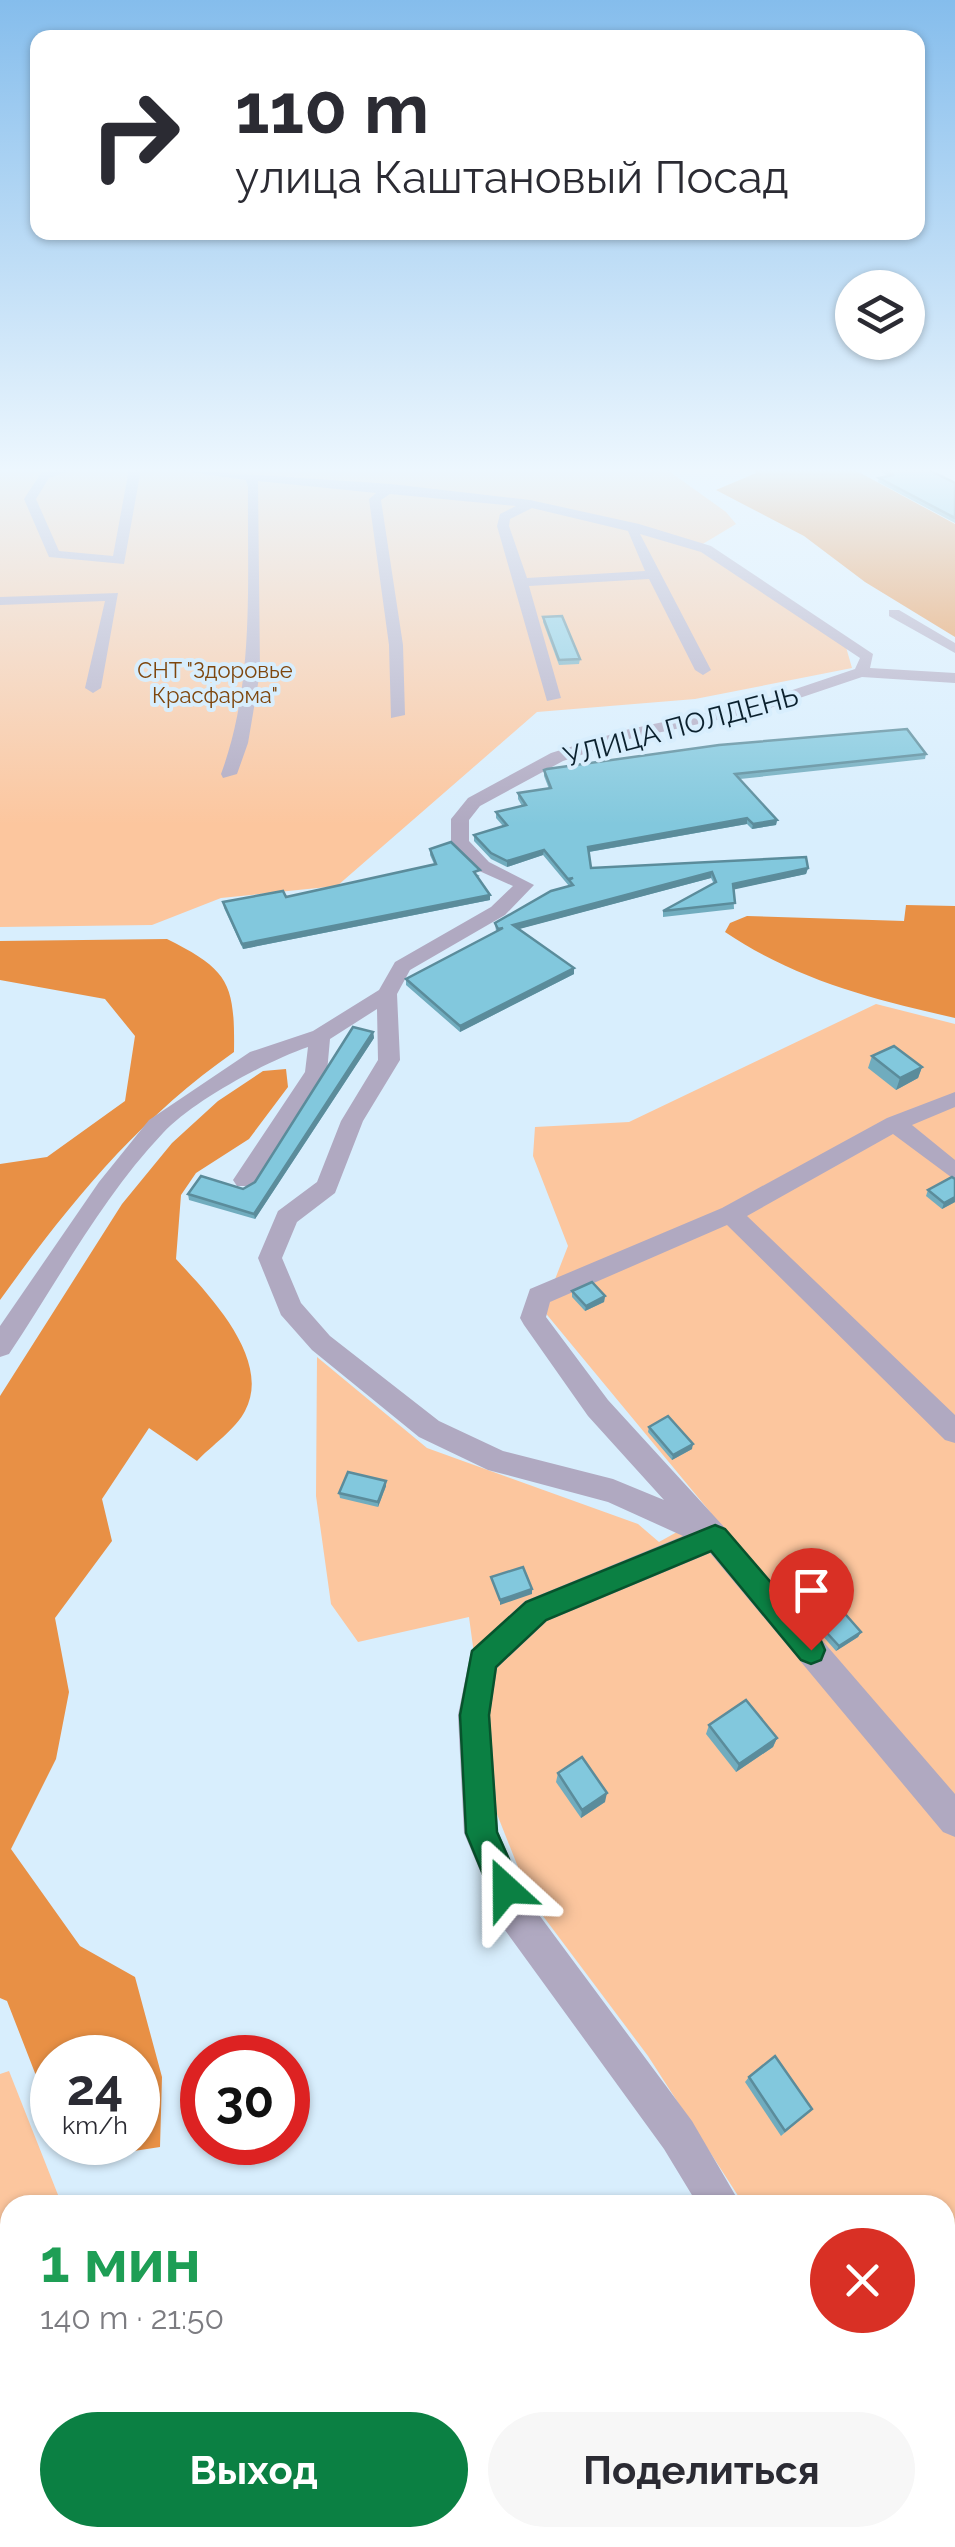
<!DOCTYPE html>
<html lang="ru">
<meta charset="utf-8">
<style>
body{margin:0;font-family:Raleway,sans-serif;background:#f7f7f7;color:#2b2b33;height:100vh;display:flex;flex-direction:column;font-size:38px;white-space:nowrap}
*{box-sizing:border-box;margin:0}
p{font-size:32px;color:#7c7c81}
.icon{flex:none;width:55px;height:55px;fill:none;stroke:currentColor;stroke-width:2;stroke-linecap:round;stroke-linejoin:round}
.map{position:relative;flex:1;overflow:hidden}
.panel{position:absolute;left:0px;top:2195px;width:955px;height:352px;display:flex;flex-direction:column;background:#fff;border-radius:30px 30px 0 0;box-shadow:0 2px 8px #0004}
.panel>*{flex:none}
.banner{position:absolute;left:30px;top:30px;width:895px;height:210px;border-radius:20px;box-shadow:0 2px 8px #0004;background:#fff;color:#2b2b33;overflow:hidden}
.buttons{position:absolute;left:835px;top:270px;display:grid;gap:20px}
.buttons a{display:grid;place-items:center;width:90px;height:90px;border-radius:50%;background:#fff;box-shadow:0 2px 8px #0004;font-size:50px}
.speed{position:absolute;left:30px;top:2035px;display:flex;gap:20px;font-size:50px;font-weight:700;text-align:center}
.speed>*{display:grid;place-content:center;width:130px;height:130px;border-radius:50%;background:#fff;box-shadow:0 2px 8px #0004;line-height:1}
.speed small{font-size:25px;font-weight:400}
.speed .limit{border:15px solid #d22;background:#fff;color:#111}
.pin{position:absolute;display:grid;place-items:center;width:85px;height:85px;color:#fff;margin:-102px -42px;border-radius:50% 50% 50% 0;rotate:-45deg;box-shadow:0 0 10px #0007}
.pin .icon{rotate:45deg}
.me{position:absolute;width:110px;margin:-55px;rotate:336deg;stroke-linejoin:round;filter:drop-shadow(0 0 8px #0008)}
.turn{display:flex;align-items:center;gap:35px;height:210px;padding:0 40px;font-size:45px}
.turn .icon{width:130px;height:130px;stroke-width:2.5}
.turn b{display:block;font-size:70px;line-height:85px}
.round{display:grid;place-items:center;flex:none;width:105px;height:105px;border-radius:52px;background:#f7f7f7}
.headline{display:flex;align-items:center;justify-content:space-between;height:170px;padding:0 40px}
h1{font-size:60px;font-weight:700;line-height:75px;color:#1e9e55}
.cta{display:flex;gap:20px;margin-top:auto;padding:20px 40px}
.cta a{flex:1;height:115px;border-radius:60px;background:#0b8043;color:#fff;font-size:40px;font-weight:700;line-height:115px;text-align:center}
.cta a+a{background:#f7f7f7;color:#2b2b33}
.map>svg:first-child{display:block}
</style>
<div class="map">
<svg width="955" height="2547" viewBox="0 0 955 2547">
<rect width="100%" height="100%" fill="#d8eefd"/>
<g fill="#fcc69e">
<path d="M 0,469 L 666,469 L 726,512 L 736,524 L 696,548 L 846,647 L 852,668 L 695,699 L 537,712 L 337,886 L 221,898 L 152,925 L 0,927 Z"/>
<path d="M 876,1004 L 955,1024 L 955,2531 L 945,2516 L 945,2205 L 744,2205 L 648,2056 L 531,1900 L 495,1809 L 469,1617 L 358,1642 L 331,1604 L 316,1496 L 317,1357 L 427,1448 L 638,1524 L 659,1542 L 711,1513 L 543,1310 L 568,1246 L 533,1156 L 535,1127 L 629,1122 Z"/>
<path d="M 9,2071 L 62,2205 L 10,2205 L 10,2538 L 196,2538 L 200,2547 L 0,2547 L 0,2074 Z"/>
</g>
<g fill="#e89045">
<path d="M 752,469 L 853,469 L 955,524 L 955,637 L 865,582 L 804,536 L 716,490 L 756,473 Z"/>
<path d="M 906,905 L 955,906 L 955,1018 C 872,999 796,980 725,932 L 730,923 L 747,916 L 904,921 Z"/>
<path d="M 167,939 C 229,970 235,983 234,1052 C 137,1120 69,1204 0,1300 L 0,1164 L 47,1157 L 125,1101 L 135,1036 L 105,999 L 0,980 L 0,941 Z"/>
<path d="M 286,1069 L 288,1087 L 249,1139 L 196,1173 L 181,1195 L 176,1259 C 207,1293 273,1359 245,1411 C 236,1429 211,1446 197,1461 L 149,1428 L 102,1499 L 112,1541 L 55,1618 L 69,1692 L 56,1759 L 11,1849 L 80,1946 L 135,1977 L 162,2077 L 160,2147 L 95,2157 L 85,2143 L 138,2142 L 138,2058 L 52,2058 L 52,2097 L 35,2073 L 7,2001 L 0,1998 L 0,1396 L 122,1204 L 172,1143 L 218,1101 L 263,1071 Z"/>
</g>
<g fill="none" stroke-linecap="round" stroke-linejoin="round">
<g fill="#b0a9c1" fill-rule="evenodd">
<path d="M 57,469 L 75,469 L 49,478 L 36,499 L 59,551 L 113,556 L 129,469 L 141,469 L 124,564 L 49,557 L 24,499 L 41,473 Z"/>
<path d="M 168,469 L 391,484 L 530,500 L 639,524 L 711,546 L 873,654 L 870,668 L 955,673 L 955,683 L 862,677 L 764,710 L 629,739 L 563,761 L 480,806 L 469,820 L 469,841 L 489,862 L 534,885 L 505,915 L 410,970 L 397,994 L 400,1060 L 363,1121 L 335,1193 L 297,1222 L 282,1258 L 301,1303 L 330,1336 L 439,1421 L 503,1451 L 613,1479 L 664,1500 L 588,1416 L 524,1325 L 520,1318 L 530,1289 L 722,1208 L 887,1118 L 955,1092 L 955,1107 L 912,1125 L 955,1160 L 955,1180 L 893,1134 L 747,1216 L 955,1415 L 955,1443 L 945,1440 L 727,1225 L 550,1302 L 546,1317 L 608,1400 L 725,1528 L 955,1794 L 955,1837 L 943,1832 L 710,1553 L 547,1621 L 497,1668 L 490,1715 L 498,1832 L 531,1904 L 692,2121 L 741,2205 L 698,2205 L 664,2149 L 505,1930 L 464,1833 L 458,1715 L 471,1651 L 525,1601 L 683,1536 L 608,1502 L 488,1470 L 419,1437 L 312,1350 L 281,1315 L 258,1258 L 278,1211 L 317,1182 L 341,1121 L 378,1060 L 377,1009 L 330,1039 L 327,1072 L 253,1186 L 237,1186 L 233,1180 L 305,1072 L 308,1047 C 267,1061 193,1101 163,1133 C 102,1197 58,1281 9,1354 L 0,1357 L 0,1326 L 99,1182 L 149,1120 L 250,1052 L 313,1031 L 379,990 L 395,962 L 491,907 L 513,886 L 477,870 L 451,842 L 451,819 L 468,798 L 551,753 L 625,730 L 754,703 L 855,669 L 860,658 L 701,552 L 640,534 L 711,670 L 703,675 L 695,670 L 649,579 L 529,586 L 561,698 L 547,701 L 497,526 L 500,514 L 516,506 L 390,494 L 381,500 L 403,645 L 405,715 L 391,718 L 389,645 L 369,499 L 376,493 L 258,481 L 260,672 L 248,743 L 237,774 L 223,778 L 221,774 C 255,682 247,584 248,487 L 246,480 ZM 532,508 L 628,531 L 645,571 L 527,578 L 509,526 L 510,519 Z"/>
<path d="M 118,593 L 101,688 L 93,693 L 85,688 L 105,601 L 0,605 L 0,597 Z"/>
<path d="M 889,610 L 899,610 L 955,643 L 955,653 L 889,616 Z"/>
<path d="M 945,2521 L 955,2538 L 955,2547 L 911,2547 L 907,2538 L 945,2538 Z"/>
</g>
</g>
<g fill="#70acbe">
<path d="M 878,469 L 927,469 L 955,483 L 955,523 L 878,482 L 879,478 L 887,476 Z"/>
<path d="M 543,617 L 580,659 L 579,664 L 559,665 L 543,622 Z"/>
<path d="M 926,754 L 925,759 L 740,779 L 777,820 L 776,825 L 752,829 L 747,824 L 589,852 L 591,868 L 808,868 L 806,874 L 733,889 L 734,909 L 663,917 L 663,911 L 714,884 L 711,878 L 518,929 L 574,968 L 574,974 L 460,1032 L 406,985 L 406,979 L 496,931 L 495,923 L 569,886 L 543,855 L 507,867 L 491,859 L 474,841 L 474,835 L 503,826 L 496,818 L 496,812 L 522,806 L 518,799 L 518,793 L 549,789 L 544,776 L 544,770 Z"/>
<path d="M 430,849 L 480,876 L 477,877 L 490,895 L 490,900 L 243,949 L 224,908 L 223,902 L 286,897 L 434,864 L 430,855 Z"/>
<path d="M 373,1032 L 374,1038 L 255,1219 L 189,1200 L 188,1194 L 243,1189 L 255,1182 Z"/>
<path d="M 872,1056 L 922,1067 L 918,1078 L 896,1090 L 868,1068 Z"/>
<path d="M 955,1179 L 955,1202 L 942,1209 L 926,1196 L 928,1190 Z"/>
<path d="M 572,1291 L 605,1296 L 604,1302 L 585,1311 L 572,1297 Z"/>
<path d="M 649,1427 L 692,1449 L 672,1460 L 648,1432 Z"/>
<path d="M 386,1481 L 386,1486 L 378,1507 L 340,1498 L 339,1493 Z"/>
<path d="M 816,1621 L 861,1632 L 858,1637 L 836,1651 L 814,1626 Z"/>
<path d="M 709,1725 L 777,1738 L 773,1747 L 736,1772 L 706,1734 Z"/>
<path d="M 558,1773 L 605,1802 L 581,1818 L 556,1782 Z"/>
<path d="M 749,2077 L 812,2109 L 781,2136 L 745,2082 Z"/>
</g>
<g fill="#5b8c9b">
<path d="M 747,818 L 747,824 L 588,852 L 588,847 Z"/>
<path d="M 777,820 L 776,825 L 752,829 L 753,824 Z"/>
<path d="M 544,850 L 543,855 L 507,867 L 507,861 Z"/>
<path d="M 808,868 L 806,874 L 732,890 L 733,884 Z"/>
<path d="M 712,872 L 711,878 L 512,931 L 513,925 Z"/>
<path d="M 490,895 L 490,900 L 243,949 L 242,944 Z"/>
<path d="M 574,968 L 574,974 L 460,1032 L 460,1026 Z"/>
<path d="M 373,1032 L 374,1038 L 255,1219 L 254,1214 Z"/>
<path d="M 922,1067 L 918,1078 L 896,1090 L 900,1078 Z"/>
<path d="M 955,1197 L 955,1202 L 942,1209 L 944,1203 Z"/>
<path d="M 605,1296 L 604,1302 L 585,1311 L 586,1306 Z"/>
<path d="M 693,1444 L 692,1449 L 672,1460 L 673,1455 Z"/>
<path d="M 386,1481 L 386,1486 L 378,1507 L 378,1502 Z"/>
<path d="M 532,1589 L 532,1594 L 500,1605 L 500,1600 Z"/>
<path d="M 861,1632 L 858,1637 L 836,1651 L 839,1646 Z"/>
<path d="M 777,1738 L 773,1747 L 736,1772 L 739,1764 Z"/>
<path d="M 607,1793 L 605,1802 L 581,1818 L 582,1810 Z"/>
</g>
<g fill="#82c8dd" stroke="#5b8c9b" stroke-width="2.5">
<path d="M 884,469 L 927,469 L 955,483 L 955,518 L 879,478 L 893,475 Z"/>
<path d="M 562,616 L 580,659 L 559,660 L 543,617 Z"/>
<path d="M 907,729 L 926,754 L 735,774 L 777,820 L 753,824 L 747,818 L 588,847 L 591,868 L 806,857 L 808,868 L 733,884 L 735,903 L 663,911 L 716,882 L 712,872 L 513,925 L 574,968 L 460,1026 L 406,979 L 503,928 L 498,929 L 495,923 L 551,891 L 573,885 L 569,880 L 573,878 L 568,879 L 544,850 L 507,861 L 491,853 L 474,835 L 507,825 L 496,812 L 526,805 L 518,793 L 551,788 L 544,770 L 547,769 L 719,745 Z"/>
<path d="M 451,842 L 480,870 L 474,872 L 490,895 L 242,944 L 223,902 L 283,891 L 286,897 L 436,864 L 430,849 Z"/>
<path d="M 353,1027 L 373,1032 L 254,1214 L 188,1194 L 201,1176 L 243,1189 L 255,1182 Z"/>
<path d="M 894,1046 L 922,1067 L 900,1078 L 872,1056 Z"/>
<path d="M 952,1177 L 955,1179 L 955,1197 L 944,1203 L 928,1190 Z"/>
<path d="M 592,1282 L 605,1296 L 586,1306 L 572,1291 Z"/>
<path d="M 668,1416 L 693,1444 L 673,1455 L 649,1427 Z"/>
<path d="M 348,1472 L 386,1481 L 378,1502 L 339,1493 Z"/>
<path d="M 523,1567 L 532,1589 L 500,1600 L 491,1577 Z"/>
<path d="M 839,1607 L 861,1632 L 839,1646 L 816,1621 Z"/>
<path d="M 746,1700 L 777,1738 L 739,1764 L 709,1725 Z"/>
<path d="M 582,1757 L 607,1793 L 582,1810 L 558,1773 Z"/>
<path d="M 775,2056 L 812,2109 L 785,2131 L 749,2077 Z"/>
</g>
<linearGradient id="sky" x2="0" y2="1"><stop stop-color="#85bdec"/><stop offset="0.57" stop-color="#edf7fe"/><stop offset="1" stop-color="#edf7fe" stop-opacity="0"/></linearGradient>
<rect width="955" height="825" fill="url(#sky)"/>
<path fill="#0b8043" stroke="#07532c" stroke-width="2.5" d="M 715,1525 L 725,1529 L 821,1641 L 825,1650 L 821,1660 L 811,1664 L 801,1660 L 711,1551 L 546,1620 L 496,1667 L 489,1715 L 497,1832 L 522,1889 L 517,1901 L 506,1905 L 494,1901 L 466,1833 L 460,1715 L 472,1651 L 526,1602 Z"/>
<g text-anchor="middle" stroke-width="8" stroke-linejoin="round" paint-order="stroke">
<g font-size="22" fill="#7e460d" stroke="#d8eefd">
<text x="215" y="678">СНТ "Здоровье<tspan x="215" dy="25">Красфарма"</tspan></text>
</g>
<g font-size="28" fill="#0b212e" stroke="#d8eefd">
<text transform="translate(681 726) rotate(-15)" y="10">УЛИЦА ПОЛДЕНЬ</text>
</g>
</g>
</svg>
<div class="buttons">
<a><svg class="icon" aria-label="layers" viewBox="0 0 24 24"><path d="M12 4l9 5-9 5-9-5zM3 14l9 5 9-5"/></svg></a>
</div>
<div class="speed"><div>24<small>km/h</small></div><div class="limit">30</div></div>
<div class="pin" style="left:811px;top:1650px;background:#d93025"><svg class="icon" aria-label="arrive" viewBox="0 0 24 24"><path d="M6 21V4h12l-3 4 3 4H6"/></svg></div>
<svg class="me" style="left:506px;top:1889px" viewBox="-20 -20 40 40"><path d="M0-17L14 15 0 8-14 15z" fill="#0b8043" stroke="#fff" stroke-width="4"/></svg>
<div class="banner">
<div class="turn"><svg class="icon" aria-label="right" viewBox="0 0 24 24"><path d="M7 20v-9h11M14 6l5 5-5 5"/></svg><div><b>110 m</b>улица Каштановый Посад</div></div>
</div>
<section class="panel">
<div class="headline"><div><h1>1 мин</h1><p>140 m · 21:50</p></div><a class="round" style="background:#d93025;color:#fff"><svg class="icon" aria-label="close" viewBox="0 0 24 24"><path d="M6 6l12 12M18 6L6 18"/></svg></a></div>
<div class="cta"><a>Выход</a><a>Поделиться</a></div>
</section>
</div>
